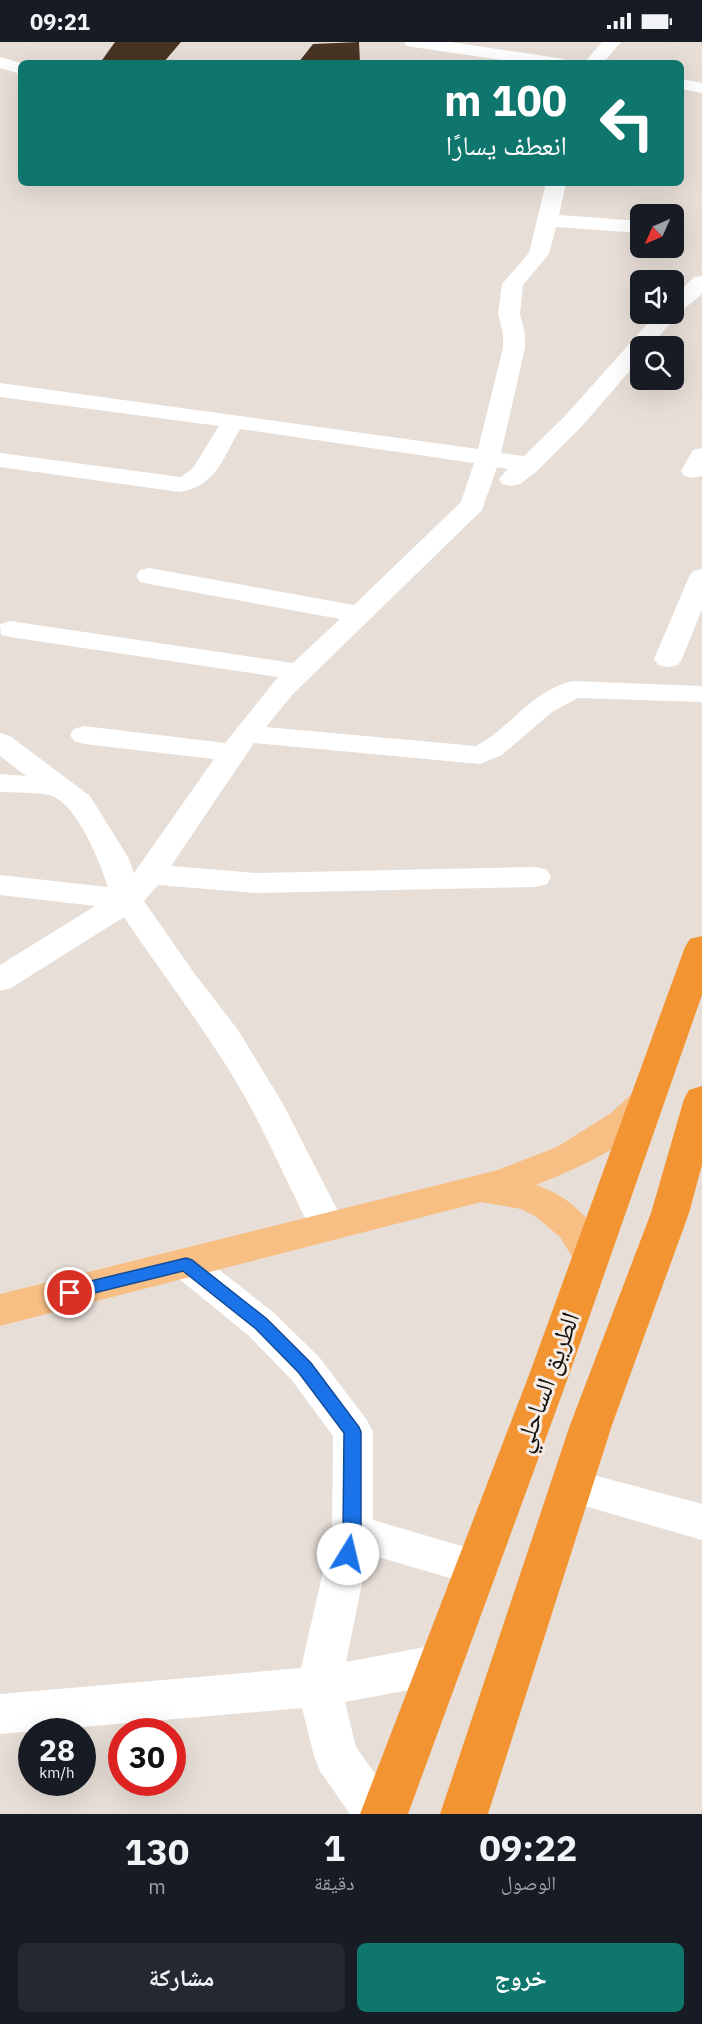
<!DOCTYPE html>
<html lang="ar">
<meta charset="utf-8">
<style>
body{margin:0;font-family:"IBM Plex Sans","Noto Naskh Arabic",sans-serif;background:#242831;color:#f1f3f6;direction:rtl;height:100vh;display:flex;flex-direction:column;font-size:22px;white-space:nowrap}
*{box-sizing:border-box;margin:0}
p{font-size:20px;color:#9ea1a6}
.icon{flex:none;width:33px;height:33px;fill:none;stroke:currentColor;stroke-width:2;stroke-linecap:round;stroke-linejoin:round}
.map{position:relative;height:1772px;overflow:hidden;direction:ltr}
.sheet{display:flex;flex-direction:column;background:#171b24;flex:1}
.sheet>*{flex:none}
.guide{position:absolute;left:18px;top:18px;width:666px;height:126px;border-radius:9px;box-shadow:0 6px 24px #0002;direction:rtl;background:#0f766e;color:#fff;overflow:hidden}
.needle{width:39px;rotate:225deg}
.controls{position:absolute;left:630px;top:162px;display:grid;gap:12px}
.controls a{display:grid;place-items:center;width:54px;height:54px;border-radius:9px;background:#171b24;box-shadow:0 6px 24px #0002;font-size:30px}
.speed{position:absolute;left:18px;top:1676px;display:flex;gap:12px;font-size:30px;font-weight:700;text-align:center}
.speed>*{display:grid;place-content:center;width:78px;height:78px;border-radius:50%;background:#171b24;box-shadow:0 6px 24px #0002;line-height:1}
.speed small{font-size:15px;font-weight:400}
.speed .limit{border:9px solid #d22;background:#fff;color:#111}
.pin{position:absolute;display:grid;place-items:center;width:51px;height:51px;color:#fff;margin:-26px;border:3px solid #fff;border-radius:50%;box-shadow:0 2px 6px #0007}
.me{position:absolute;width:66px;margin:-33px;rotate:9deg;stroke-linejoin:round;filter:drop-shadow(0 0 4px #0008)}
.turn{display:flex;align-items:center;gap:21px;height:126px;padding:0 18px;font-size:27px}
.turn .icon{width:78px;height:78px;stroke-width:2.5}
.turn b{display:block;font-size:42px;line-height:51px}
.eta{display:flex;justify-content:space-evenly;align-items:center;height:102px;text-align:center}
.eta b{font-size:36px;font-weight:700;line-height:42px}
.button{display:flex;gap:12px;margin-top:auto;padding:12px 18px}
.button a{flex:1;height:69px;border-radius:9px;background:#0f766e;color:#fff;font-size:24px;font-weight:700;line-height:69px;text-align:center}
.button a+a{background:#242831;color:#f1f3f6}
.status{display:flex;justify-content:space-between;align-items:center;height:42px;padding:0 30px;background:#171b24;direction:ltr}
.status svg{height:16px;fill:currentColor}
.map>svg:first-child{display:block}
</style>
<div class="status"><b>09:21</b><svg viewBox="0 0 49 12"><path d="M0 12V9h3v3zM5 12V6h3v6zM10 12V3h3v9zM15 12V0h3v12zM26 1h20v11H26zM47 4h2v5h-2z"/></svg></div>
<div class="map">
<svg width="702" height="1772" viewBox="0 0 702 1772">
<rect width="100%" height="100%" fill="#e7ded7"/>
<g fill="#483423">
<path d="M 115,0 L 181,0 L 163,21 L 100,21 Z"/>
<path d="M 359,0 L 360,21 L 298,21 L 313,2 Z"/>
</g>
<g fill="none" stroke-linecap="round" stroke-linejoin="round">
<g fill="#fff" fill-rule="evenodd">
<path d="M 404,0 L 450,0 L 558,16 L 564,17 L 567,21 L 521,21 L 413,5 L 407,4 Z"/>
<path d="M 602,0 L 621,0 L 603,21 L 584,21 Z"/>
<path d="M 0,15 L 21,21 L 21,32 L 0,26 Z"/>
<path d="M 681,37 L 702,41 L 702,51 L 681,47 Z"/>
<path d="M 546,141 L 566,141 L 559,173 L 640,179 L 640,191 L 556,185 L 549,212 L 523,243 L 520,272 L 525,292 L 525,306 L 501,411 L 524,414 L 565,374 L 656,272 L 674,272 L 674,255 L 694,235 L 702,234 L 702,252 L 679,271 L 651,304 L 640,304 L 640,317 L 582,384 L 537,429 L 520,442 L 511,444 L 502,442 L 499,437 L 508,427 L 497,425 L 482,468 L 293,652 L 266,685 L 476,704 C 511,686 530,649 573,639 L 702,644 L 702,660 L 578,656 L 552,670 L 502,713 L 480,722 L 254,701 L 171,824 L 257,831 L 536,825 L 547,828 L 551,835 L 547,842 L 536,845 L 257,851 L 158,843 L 144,859 L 194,931 L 238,988 L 283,1062 L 346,1185 L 341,1195 L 328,1199 L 315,1195 C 292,1152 273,1107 250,1064 C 214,998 166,938 124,875 L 11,946 L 0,949 L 0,923 L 95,864 L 0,853 L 0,833 L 108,845 C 100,821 78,764 52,754 C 40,750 14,751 0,750 L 0,732 L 26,734 L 0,714 L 0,691 L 10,694 L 90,754 L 128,815 L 134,831 L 214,717 L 84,702 L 74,699 L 70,693 L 74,687 L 84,684 L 225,701 L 278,635 L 10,595 L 1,593 L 0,582 L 10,579 L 293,621 L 340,577 L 149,542 L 140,540 L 136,534 L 140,528 L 149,526 L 354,563 L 461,460 L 474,421 L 240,387 C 223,416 216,444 180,450 L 0,425 L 0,411 L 181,435 L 193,426 L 219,384 L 0,355 L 0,341 L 478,407 L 503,306 L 503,292 L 498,272 L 502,242 L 529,211 Z"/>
<path d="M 702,406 L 702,434 L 693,436 L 684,434 L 681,429 L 693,408 Z"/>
<path d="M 702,527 L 702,567 L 682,617 L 678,623 L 668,625 L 658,623 L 654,617 L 689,535 L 693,529 Z"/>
<path d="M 186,1208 L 199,1212 L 274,1271 L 319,1315 L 367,1378 L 373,1390 L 373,1478 L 492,1513 L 498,1526 L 492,1539 L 477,1544 L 368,1512 L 346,1620 L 441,1602 L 456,1608 L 463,1622 L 456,1636 L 441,1642 L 345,1660 L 356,1705 L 393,1757 L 400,1772 L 350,1772 L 320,1729 L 314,1714 L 302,1666 L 0,1692 L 0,1652 L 301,1626 L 332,1490 L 333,1394 L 291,1337 L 248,1293 L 173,1232 L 168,1222 L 173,1212 Z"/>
<path d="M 571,1427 L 702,1462 L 702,1498 L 557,1456 L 551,1444 L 557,1432 Z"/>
</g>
<path fill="#f8bf84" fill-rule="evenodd" d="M 646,1047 L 659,1051 L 664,1060 C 642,1099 576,1127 536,1143 C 572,1155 593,1179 610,1212 L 605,1223 L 591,1227 L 577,1223 L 560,1195 L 535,1174 L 521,1167 L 481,1160 L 0,1284 L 0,1252 L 498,1128 L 557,1105 L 611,1071 L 633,1051 Z"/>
<g fill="#f39432" fill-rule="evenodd">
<path d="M 702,894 L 702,953 L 569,1333 L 408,1772 L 360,1772 L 529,1333 L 685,905 L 690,897 Z"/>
<path d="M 702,1044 L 702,1123 L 689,1171 L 612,1383 L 488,1772 L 440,1772 L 570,1383 L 651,1171 L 684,1057 L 689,1048 Z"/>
</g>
</g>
<path fill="#1a73e8" stroke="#114b97" stroke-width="1.5" d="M 186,1216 L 192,1218 L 267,1277 L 311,1321 L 359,1385 L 361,1390 L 361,1490 L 354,1518 L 348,1520 L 341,1518 L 339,1512 L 343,1490 L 344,1391 L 299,1331 L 256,1287 L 183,1229 L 70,1257 L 64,1255 L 62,1251 L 64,1246 L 70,1244 Z"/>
<g text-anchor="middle" stroke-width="6" stroke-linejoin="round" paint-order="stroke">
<g font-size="26" fill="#151310" stroke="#f4ebe5">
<text transform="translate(546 1340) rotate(-70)" y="9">الطريق الساحلي</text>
</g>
</g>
</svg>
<div class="controls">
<a><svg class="needle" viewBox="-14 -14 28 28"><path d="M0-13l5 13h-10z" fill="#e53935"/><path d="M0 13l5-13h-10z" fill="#9ea1a6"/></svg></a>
<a><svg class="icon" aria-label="sound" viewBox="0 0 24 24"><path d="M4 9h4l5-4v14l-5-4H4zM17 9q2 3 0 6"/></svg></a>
<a><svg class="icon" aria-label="search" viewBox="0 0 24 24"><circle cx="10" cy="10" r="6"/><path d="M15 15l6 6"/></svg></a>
</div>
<div class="speed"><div>28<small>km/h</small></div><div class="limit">30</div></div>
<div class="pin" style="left:70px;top:1251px;background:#d93025"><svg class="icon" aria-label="arrive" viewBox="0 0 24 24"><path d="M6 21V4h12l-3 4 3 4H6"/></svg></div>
<svg class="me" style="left:348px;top:1512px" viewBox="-20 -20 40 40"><circle r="19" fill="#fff"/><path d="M0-13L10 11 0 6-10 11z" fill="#1a73e8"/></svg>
<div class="guide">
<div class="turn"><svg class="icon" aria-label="left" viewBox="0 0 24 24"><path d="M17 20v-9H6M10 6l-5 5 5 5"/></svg><div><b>100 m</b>انعطف يسارًا</div></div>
</div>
</div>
<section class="sheet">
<div class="eta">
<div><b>09:22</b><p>الوصول</p></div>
<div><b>1</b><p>دقيقة</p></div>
<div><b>130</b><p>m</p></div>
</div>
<div class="button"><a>خروج</a><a>مشاركة</a></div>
</section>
